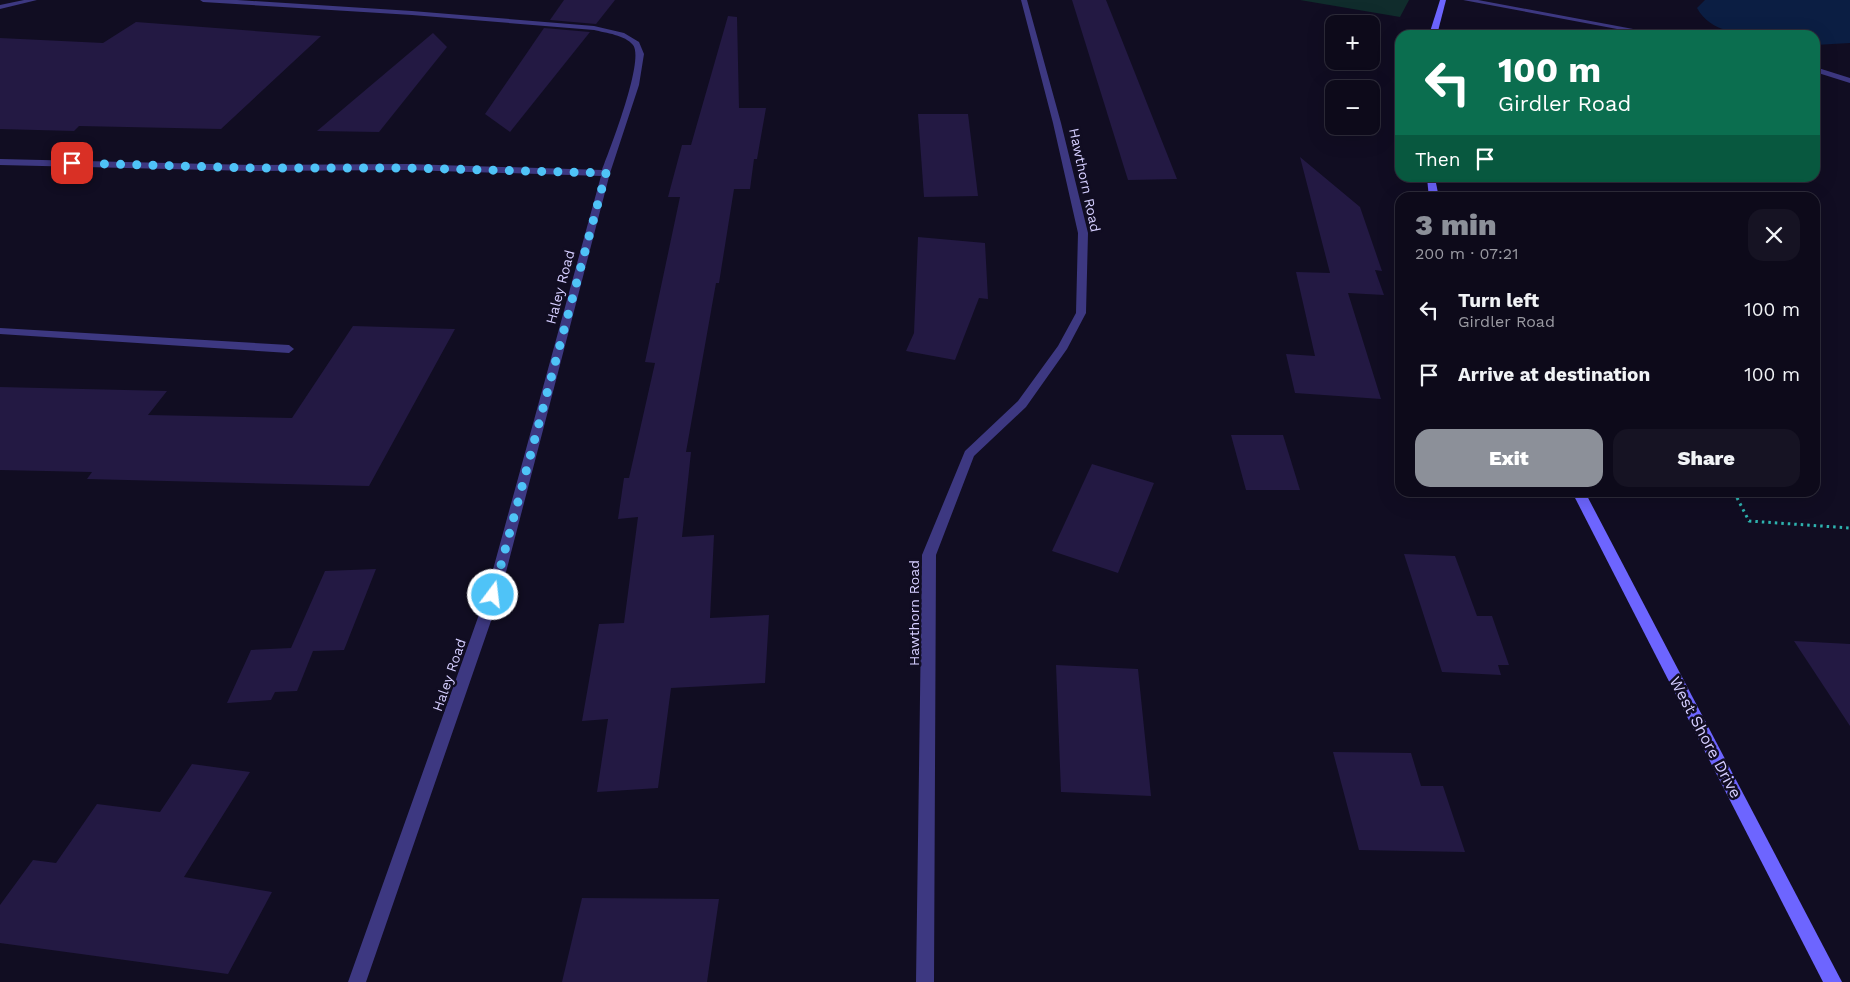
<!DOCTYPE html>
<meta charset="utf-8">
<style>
body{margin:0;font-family:"Work Sans",sans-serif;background:#161323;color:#f1f3f6;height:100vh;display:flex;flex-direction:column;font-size:19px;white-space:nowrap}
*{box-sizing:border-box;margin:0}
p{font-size:16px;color:#9a9aa2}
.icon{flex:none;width:28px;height:28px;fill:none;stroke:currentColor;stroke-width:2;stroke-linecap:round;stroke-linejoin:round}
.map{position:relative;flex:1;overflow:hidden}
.sheet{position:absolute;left:1395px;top:192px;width:425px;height:305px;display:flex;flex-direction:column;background:#0d0a1a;border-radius:15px;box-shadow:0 5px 20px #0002,0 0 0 1px #2d2b39}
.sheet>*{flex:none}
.top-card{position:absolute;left:1395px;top:30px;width:425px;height:152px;border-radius:15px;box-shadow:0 5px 20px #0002,0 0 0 1px #2d2b39;background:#0b6e4f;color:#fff;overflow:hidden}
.buttons{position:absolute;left:1325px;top:15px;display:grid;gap:10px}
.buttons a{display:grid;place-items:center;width:55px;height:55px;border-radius:10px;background:#0d0a1a;box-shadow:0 5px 20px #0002,0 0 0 1px #2d2b39;font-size:25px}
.pin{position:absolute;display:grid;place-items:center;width:42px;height:42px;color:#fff;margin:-21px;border-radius:10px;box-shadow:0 2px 8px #0006}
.me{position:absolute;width:55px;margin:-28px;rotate:15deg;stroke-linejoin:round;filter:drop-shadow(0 0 4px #0008)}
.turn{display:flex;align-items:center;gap:18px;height:105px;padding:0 20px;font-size:22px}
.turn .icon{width:65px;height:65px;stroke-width:2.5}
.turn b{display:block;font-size:35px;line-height:42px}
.then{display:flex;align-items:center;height:48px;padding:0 20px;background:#0003;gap:10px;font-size:19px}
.round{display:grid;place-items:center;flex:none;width:52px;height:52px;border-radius:15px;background:#161323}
.overview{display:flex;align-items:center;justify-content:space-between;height:85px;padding:0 20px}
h1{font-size:30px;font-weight:800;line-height:38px;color:#8c9099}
.action{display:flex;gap:10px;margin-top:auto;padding:10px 20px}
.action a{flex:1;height:58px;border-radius:15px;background:#8c9099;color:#fff;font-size:20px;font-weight:800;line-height:58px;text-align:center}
.action a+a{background:#161323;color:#f1f3f6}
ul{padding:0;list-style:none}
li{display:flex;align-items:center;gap:15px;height:65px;padding:0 20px}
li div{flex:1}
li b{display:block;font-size:19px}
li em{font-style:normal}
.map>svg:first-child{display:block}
</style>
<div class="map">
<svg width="1850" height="982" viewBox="0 0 1850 982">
<rect width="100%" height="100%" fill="#110d22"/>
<path fill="#102c2c" d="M 1300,0 L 1409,0 L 1400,17 Z"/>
<path fill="#0b1e43" d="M 1705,0 L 1850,0 L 1850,43 L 1815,45 L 1815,35 C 1780,35 1716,44 1697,8 Z"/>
<g fill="#231943">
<path d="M 564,0 L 615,0 L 596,24 L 550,20 Z"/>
<path d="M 1072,0 L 1106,0 L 1177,179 L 1128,180 Z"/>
<path d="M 728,16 L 737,17 L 739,108 L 766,108 L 757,159 L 754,159 L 750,189 L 734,189 L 719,283 L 716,283 L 686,452 L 691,452 L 682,537 L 714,535 L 710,618 L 769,615 L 765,683 L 671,688 L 658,788 L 597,792 L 608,719 L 582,721 L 599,624 L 624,623 L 638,517 L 618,519 L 624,478 L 629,478 L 655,363 L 645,362 L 680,197 L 668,197 L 682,145 L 691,145 Z"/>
<path d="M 136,22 L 321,36 L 221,129 L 79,126 L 74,131 L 0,129 L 0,38 L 103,43 Z"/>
<path d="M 544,28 L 590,32 L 510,132 L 485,114 Z"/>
<path d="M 433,33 L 447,47 L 379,132 L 317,131 Z"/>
<path d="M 918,114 L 968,114 L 978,196 L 924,197 Z"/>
<path d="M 1300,157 L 1360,207 L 1382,271 L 1375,270 L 1384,295 L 1348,293 L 1381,399 L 1295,393 L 1286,354 L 1315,356 L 1296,272 L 1330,273 Z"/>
<path d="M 918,237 L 985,243 L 988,299 L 979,298 L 955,360 L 906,351 L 914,333 Z"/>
<path d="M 353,326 L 455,329 L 369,486 L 87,479 L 92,472 L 0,470 L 0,387 L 167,391 L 148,415 L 292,418 Z"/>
<path d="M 1231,435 L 1283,435 L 1300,490 L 1246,490 Z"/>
<path d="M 1092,464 L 1154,483 L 1118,573 L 1052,551 Z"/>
<path d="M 1404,554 L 1455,556 L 1477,616 L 1492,616 L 1509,665 L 1498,665 L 1501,675 L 1442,672 Z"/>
<path d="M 376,569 L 344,650 L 313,651 L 297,691 L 275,692 L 271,700 L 227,703 L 251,650 L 291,648 L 325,571 Z"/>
<path d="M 1794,641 L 1850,644 L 1850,726 Z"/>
<path d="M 1056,665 L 1138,669 L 1151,796 L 1061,792 Z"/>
<path d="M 1333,752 L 1411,753 L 1421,786 L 1443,786 L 1465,852 L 1359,850 Z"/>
<path d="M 192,764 L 250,772 L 184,877 L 272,892 L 228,974 L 0,943 L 0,905 L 33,860 L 56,863 L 97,804 L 160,812 Z"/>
<path d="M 582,898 L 719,899 L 707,982 L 562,982 Z"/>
</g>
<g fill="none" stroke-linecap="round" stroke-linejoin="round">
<path stroke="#2eb3af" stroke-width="3" stroke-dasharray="2.5 4" stroke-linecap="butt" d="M 1734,492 L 1749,521 L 1850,528"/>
<path fill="#3d3881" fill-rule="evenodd" d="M 0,328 L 289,345 L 294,349 L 289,353 L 0,334 Z"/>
<g fill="#3d3881" fill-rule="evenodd">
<path d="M 24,0 L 37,0 L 0,9 L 0,5 Z"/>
<path d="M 200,0 L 237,0 L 412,11 L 594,26 L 624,33 L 639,42 L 644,54 L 639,85 L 610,173 L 500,595 L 366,982 L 348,982 L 486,595 L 601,176 L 407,170 L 253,171 L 0,165 L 0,159 L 253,165 L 407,164 L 602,170 C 609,151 645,60 633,45 C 625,35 606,33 594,30 L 412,15 L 203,2 Z"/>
<path d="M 1021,0 L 1027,0 L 1061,123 L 1088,233 L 1086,313 L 1067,349 L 1026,407 L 974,456 L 936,555 L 934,982 L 916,982 L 922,555 L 965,451 L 1018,401 L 1058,346 L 1076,313 L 1078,233 L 1053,123 Z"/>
<path d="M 1463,0 L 1478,0 L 1665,35 L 1649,35 Z"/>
<path d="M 1815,67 L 1850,78 L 1850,83 L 1815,72 Z"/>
</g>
<g fill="#6d65ff" fill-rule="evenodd">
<path d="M 1440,0 L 1446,0 L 1437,35 L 1429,35 Z"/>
<path d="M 1427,178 L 1435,178 L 1439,198 L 1429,198 Z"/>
<path d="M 1572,492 L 1585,492 L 1842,982 L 1823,982 Z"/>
</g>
</g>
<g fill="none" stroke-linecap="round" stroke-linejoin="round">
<path stroke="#4fc3f7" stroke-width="9" stroke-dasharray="0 16.2" d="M 72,163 L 253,168 L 407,168 L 606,173 L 493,595"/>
</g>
<g text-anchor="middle" stroke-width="5" stroke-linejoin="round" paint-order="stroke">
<g font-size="14" fill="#d5ceff" stroke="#110d22">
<text transform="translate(1085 180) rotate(78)" y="5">Hawthorn Road</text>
<text transform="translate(560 287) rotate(-75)" y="5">Haley Road</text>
<text transform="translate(914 613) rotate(-90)" y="5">Hawthorn Road</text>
<text transform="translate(449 675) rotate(-71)" y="5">Haley Road</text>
</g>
<g font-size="16" fill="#d5ceff" stroke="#110d22">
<text transform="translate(1706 737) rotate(62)" y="6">West Shore Drive</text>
</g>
</g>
</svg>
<div class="buttons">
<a>+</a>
<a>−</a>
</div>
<div class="pin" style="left:72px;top:163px;background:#d93025"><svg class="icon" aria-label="arrive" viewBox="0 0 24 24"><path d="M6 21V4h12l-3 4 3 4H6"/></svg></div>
<svg class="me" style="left:493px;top:595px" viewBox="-20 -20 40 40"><circle r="17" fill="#4fc3f7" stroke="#fff" stroke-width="3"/><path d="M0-11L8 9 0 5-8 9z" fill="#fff"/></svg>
<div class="top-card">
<div class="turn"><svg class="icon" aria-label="left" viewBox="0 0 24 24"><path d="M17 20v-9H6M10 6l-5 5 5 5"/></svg><div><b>100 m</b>Girdler Road</div></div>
<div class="then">Then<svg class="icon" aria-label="arrive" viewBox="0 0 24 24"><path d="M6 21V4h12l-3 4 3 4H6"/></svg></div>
</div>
<section class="sheet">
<div class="overview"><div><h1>3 min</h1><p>200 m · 07:21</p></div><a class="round"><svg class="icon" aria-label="close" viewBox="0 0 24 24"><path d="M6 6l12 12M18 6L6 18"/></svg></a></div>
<ul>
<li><svg class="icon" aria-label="left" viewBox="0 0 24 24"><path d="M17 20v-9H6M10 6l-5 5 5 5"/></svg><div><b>Turn left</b><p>Girdler Road</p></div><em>100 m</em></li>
<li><svg class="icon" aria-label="arrive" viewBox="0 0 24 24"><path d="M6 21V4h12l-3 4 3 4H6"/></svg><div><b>Arrive at destination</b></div><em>100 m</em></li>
</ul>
<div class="action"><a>Exit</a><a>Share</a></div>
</section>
</div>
